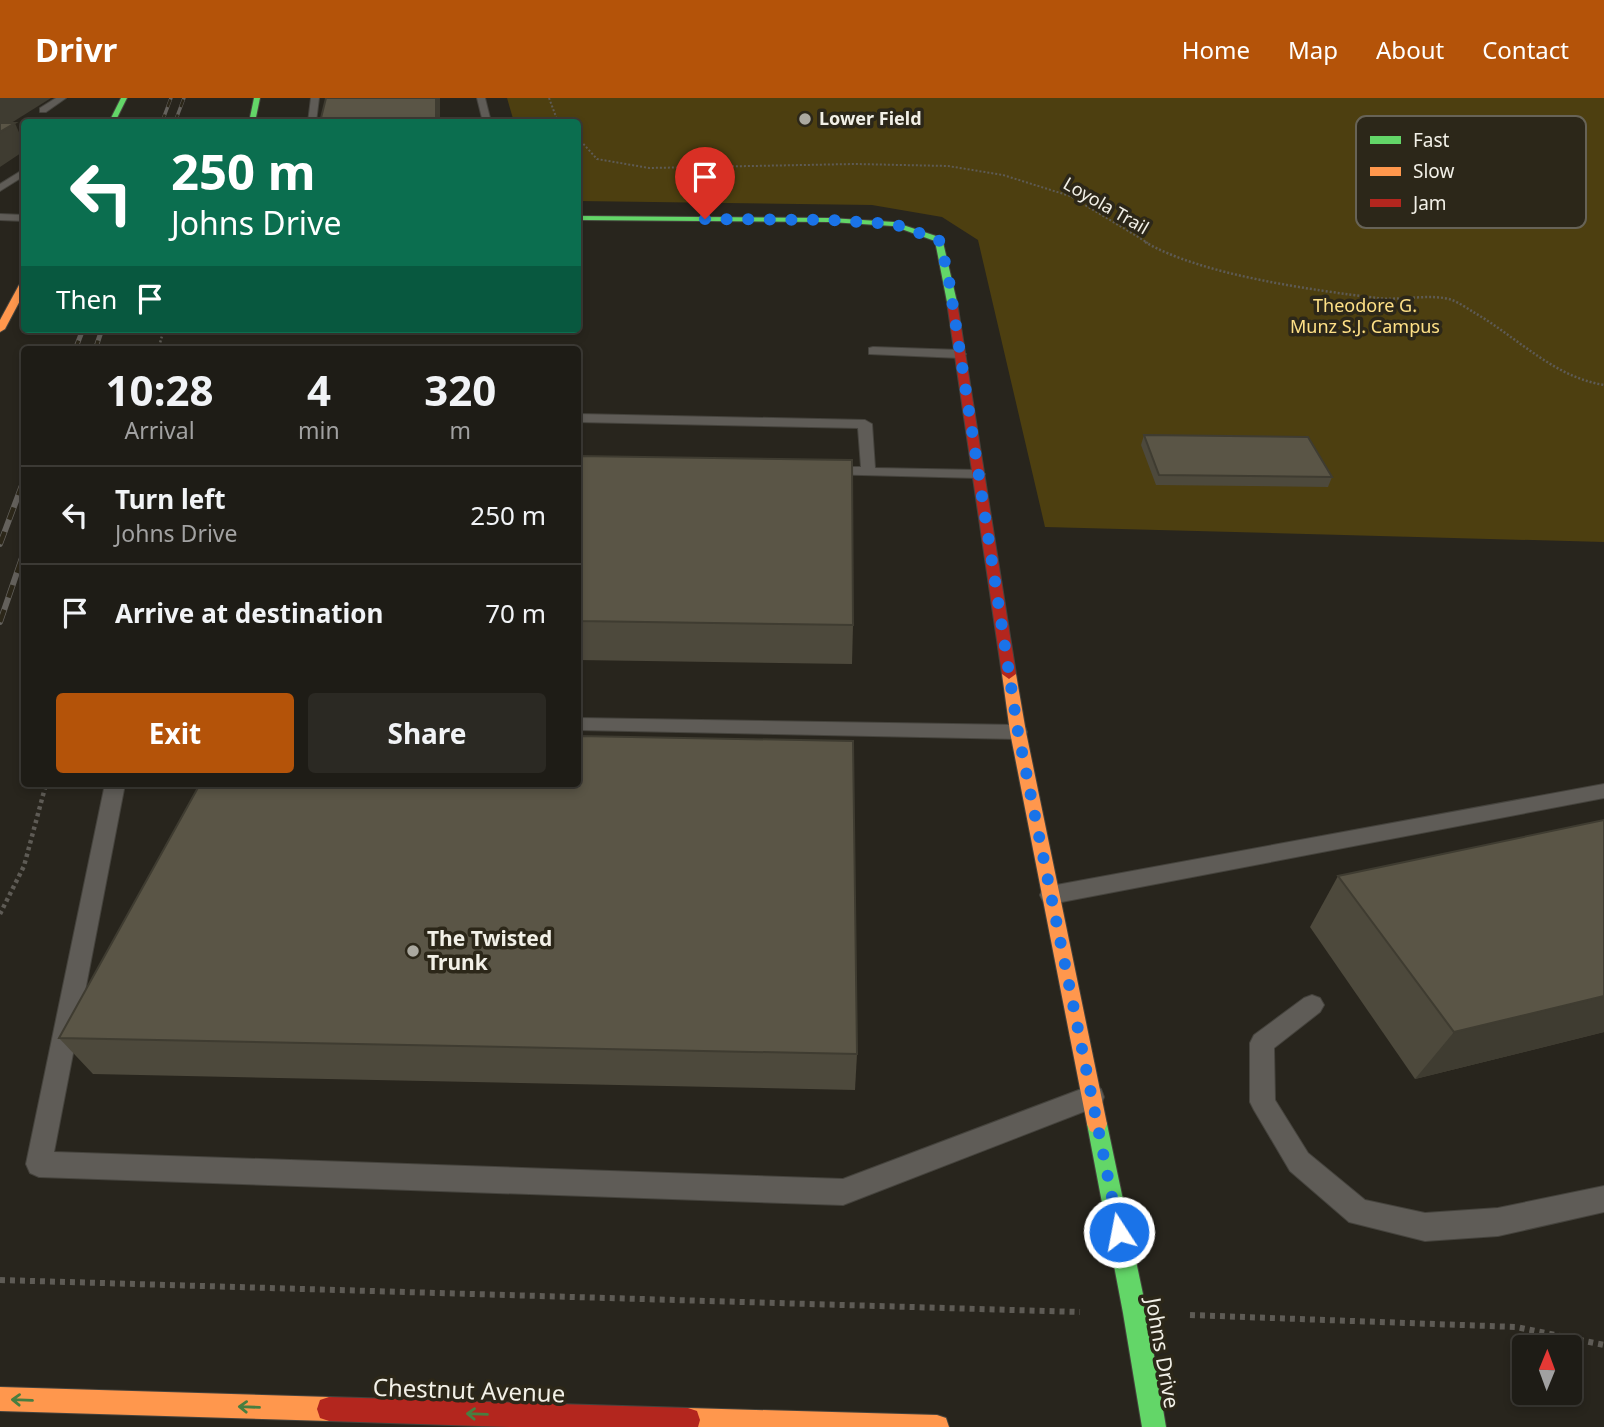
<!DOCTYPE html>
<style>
body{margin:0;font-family:"Noto Sans",sans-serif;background:#2b2923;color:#f1f3f6;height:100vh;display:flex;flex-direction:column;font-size:26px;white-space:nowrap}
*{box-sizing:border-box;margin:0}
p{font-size:23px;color:#a1a1a1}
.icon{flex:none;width:38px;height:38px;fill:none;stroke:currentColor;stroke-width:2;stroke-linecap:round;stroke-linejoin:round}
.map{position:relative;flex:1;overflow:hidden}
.panel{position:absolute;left:21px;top:248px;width:560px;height:441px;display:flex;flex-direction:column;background:#1e1c16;border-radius:7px;box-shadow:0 4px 10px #0003,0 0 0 2px #3c3a35}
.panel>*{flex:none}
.hud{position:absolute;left:21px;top:21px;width:560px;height:214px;border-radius:7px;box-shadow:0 4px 10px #0003,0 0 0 2px #3c3a35;background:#0b6e4f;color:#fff;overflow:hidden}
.needle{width:46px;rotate:1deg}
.fabs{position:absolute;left:1512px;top:1237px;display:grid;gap:14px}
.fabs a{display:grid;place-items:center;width:70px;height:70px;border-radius:7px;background:#1e1c16;box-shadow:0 4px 10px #0003,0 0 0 2px #3c3a35;font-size:35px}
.pin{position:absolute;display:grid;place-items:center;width:60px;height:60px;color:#fff;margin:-72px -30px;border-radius:50% 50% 50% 0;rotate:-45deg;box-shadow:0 0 7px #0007}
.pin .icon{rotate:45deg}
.me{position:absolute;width:77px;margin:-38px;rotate:349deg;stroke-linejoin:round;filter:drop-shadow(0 0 5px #0008)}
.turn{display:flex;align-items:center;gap:24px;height:147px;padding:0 35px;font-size:32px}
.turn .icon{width:91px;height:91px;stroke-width:2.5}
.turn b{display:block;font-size:49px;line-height:60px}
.then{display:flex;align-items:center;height:66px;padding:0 35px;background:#0003;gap:14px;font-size:26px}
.eta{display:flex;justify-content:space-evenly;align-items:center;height:119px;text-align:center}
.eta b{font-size:42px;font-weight:700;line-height:49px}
.cta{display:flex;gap:14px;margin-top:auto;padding:14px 35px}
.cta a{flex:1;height:80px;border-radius:7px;background:#b45309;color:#fff;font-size:28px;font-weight:700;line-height:80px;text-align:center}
.cta a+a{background:#2b2923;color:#f1f3f6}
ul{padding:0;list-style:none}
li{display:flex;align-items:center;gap:21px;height:98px;padding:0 35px;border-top:2px solid #3c3a35}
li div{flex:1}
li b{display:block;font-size:26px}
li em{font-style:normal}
header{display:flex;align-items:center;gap:42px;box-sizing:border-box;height:98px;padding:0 35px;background:#b45309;color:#fff}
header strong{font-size:33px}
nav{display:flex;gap:38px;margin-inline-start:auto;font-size:24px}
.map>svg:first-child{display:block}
</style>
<header>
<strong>Drivr</strong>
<nav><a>Home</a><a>Map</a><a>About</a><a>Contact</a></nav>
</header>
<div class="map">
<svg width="1604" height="1329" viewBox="0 0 1604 1329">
<rect width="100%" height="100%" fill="#28251d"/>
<path fill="#4d3f10" d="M 507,0 L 1604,0 L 1604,444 L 1045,429 L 978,142 L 942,119 L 872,107 L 578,103 L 578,24 L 514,24 Z"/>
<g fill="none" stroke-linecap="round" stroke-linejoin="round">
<g stroke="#45433d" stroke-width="2">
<g id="lane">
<path d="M 56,0 L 66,0 L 46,14 L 40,14 L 40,10 Z"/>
<path d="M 311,0 L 319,0 L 316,24 L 308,24 Z"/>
<path d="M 477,0 L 485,0 L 491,24 L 483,24 Z"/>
<path d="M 0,40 L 24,40 L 24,45 L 0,46 Z"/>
<path d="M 24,71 L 24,78 L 0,93 L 0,86 Z"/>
<path d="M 0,116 L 24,117 L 24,123 L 0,122 Z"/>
<path d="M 873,249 L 960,252 L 966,256 L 960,260 L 869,256 L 869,250 Z"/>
<path d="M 578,316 L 865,322 L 872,326 L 875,370 L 978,372 L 985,376 L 978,380 L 823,376 L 821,373 L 828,369 L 861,369 L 858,330 L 578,324 Z"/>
<path d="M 578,620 L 1018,627 L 1025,629 L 1027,634 L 1025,639 L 1018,641 L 578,632 Z"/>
<path d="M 105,686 L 125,686 L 54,1054 L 843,1081 L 1092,987 L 1101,991 L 1104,999 L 1101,1007 L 843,1107 L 39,1079 L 30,1075 L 26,1066 Z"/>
<path d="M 1604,686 L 1604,700 L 1051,806 L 1043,803 L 1040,797 L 1043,791 L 1051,788 Z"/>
<path d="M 1312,897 L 1320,900 L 1324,907 L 1320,914 L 1274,950 L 1275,1002 L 1308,1055 L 1365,1102 L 1425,1115 L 1498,1110 L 1604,1088 L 1604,1114 L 1498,1138 L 1425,1143 L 1349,1124 L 1290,1073 L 1254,1012 L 1250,1004 L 1250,945 L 1254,937 L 1304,900 Z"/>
</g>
</g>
<g stroke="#45433d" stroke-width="2">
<g id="fast">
<path d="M 121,0 L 127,0 L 115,24 L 109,24 Z"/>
<path d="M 254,0 L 260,0 L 255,24 L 249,24 Z"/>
<path d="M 578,118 L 830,120 L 894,124 L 942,140 L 957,204 L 952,207 L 947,204 L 935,143 L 893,128 L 830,124 L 578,122 Z"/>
<path d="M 1097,1016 L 1104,1019 L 1107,1026 L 1147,1215 L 1166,1329 L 1142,1329 L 1123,1215 L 1087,1026 L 1090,1019 Z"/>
</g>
</g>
<g stroke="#45433d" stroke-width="2">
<g id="slow">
<path d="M 24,184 L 24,195 L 5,231 L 0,234 L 0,222 L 19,187 Z"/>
<path d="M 1009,571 L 1016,576 L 1026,634 L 1107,1026 L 1104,1033 L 1097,1036 L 1090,1033 L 1087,1026 L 1010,634 L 1002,576 Z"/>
<path d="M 0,1289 L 329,1299 L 338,1302 L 341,1311 L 338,1320 L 329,1323 L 0,1313 Z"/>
<path d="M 688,1310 L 937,1317 L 946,1320 L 949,1329 L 678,1329 L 676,1322 L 679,1313 Z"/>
</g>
</g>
<g stroke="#45433d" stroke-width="2">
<g id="jam">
<path d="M 952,201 L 957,204 L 1016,576 L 1009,581 L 1002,576 L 947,204 Z"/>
<path d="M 329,1299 L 688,1310 L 697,1313 L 700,1322 L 698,1329 L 511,1329 L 329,1323 L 320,1320 L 317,1311 L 320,1302 Z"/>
</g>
</g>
<g stroke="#5e5b55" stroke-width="2" stroke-dasharray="2 2" stroke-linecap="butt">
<path d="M 549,0 L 558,24"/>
<path d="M 578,40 L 597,61 L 649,70 L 855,66 L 948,68 L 1003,77 L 1070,98 L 1148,145"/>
</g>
<g stroke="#5e5b55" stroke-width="2.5" stroke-dasharray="2 2" stroke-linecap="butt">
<path d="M 1145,144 C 1201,177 1312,192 1377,200 C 1400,203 1432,195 1452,202 C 1460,205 1468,211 1475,215 C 1518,240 1554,279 1604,287"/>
<path d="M 158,252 L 164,231"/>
</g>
<path stroke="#5e5b55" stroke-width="4.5" stroke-dasharray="3.5 3.5" stroke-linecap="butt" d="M 0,816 L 24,768 L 46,686"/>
<g stroke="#5e5b55" stroke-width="6" stroke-dasharray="5 5" stroke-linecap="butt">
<path d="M 0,1182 L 1080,1214"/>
<path d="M 1190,1217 L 1516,1229 L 1604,1247"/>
</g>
<use href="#lane" fill="#5f5c57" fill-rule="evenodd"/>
<use href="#fast" fill="#63d668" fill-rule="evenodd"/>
<use href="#slow" fill="#ff974d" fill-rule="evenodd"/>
<use href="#jam" fill="#b3261e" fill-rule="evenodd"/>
<g stroke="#64615c" stroke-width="3.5">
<g id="rail-far2">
<path d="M 162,24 L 171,0"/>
<path d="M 175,24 L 184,0"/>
</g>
</g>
<g stroke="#64615c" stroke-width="5">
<g id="rail-far1">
<path d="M 75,252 L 83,231"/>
<path d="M 95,252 L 102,231"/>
</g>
</g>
<g stroke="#64615c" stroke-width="6">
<g id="rail">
<path d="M 0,446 L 24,382"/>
<path d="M 0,524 L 24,454"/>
</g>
</g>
<use href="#rail-far2" stroke="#2c2719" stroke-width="2.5" stroke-dasharray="8" stroke-linecap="butt"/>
<use href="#rail-far1" stroke="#2c2719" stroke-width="3.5" stroke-dasharray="10" stroke-linecap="butt"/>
<use href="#rail" stroke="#2c2719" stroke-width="4.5" stroke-dasharray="13" stroke-linecap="butt"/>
</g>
<g fill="#4d493c">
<path d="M 1144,337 L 1332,379 L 1328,389 L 1156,387 L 1141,347 Z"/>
<path d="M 578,358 L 853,527 L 852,566 L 578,562 Z"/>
<path d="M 1604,722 L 1604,934 L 1415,981 L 1310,829 L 1338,778 Z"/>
<path d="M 59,940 L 857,956 L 855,992 L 93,976 Z"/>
</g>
<g fill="#3f3c31">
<path d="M 0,0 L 51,0 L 0,32 Z"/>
<rect x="436" y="0" width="4" height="24"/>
<path d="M 321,20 L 329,20 L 330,24 L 322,24 Z"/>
<path d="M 15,25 L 24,46 L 24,53 L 0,69 L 0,34 Z"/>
<path d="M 1604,898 L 1604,934 L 1415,981 L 1454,934 Z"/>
</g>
<g fill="#5a5546" stroke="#3f3c31" stroke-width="2">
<path d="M 326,0 L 436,0 L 436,24 L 328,24 L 329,20 L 321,20 Z"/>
<path d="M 0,25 L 15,25 L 0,34 Z"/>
<path d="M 1144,337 L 1308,339 L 1332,379 L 1159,377 Z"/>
<path d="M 578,358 L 852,362 L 853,527 L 578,523 Z"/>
<path d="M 578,638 L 853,643 L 857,956 L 59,940 L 200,686 L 578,686 Z"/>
<path d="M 1604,722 L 1604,898 L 1454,934 L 1338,778 Z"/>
</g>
<defs><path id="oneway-shaft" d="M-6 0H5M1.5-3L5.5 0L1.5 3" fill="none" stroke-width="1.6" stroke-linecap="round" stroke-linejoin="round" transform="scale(1.75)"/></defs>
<g stroke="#487e40">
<use href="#oneway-shaft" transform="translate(22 1302) rotate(-178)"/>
<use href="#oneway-shaft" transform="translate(249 1309) rotate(-178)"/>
<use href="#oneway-shaft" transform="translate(477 1316) rotate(-178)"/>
</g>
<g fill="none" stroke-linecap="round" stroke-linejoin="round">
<path stroke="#1a73e8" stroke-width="12" stroke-dasharray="0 21.6" d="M 705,121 L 830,122 L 894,126 L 939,142 L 948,176 L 1018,634 L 1119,1134"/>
</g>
<g fill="#aba9a0" stroke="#2c2719" stroke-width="2.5">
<circle cx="805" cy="21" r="7"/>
<circle cx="413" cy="853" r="7"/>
</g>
<g text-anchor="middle" stroke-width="7" stroke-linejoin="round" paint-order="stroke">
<g font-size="18" font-weight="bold" fill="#f2f0e7" stroke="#2c2719" text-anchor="start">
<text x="819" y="27">Lower Field</text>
</g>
<g font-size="18" fill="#f2f0e7" stroke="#2c2719">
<text transform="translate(1106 108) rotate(30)" y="6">Loyola Trail</text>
</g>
<g font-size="18" fill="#fee086" stroke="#2c2719">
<text x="1365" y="214">Theodore G.<tspan x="1365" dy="21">Munz S.J. Campus</tspan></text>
</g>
<g font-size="21" font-weight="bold" fill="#f2f0e7" stroke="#2c2719" text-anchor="start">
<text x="427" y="848">The Twisted<tspan x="427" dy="24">Trunk</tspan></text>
</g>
<g font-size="21" fill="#f2f0e7" stroke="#2c2719">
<text transform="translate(1162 1255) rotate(80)" y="7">Johns Drive</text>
</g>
<g font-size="24" fill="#f2f0e7" stroke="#2c2719">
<text transform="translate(469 1293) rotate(2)" y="8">Chestnut Avenue</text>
</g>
</g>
<rect x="1356" y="18" width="230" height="112" rx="10" fill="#2c2719" stroke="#676357" stroke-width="2"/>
<rect x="1370" y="38" width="31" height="8" fill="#63d668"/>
<rect x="1370" y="69" width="31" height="9" fill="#ff974d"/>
<rect x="1370" y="101" width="31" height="8" fill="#b3261e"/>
<g font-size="19" fill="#f2f0e7">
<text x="1413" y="49">Fast</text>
<text x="1413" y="80">Slow</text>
<text x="1413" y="112">Jam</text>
</g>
</svg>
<div class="fabs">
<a><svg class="needle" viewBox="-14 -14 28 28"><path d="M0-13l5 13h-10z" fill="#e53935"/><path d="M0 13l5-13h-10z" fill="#a1a1a1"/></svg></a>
</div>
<div class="pin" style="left:705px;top:121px;background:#d93025"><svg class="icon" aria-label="arrive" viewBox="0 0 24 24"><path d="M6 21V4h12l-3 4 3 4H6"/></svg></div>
<svg class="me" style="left:1119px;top:1134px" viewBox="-20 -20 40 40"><circle r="17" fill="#1a73e8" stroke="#fff" stroke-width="3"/><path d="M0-11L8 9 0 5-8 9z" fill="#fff"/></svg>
<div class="hud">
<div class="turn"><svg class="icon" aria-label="left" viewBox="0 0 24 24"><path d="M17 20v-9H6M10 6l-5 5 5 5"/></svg><div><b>250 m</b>Johns Drive</div></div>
<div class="then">Then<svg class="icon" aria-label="arrive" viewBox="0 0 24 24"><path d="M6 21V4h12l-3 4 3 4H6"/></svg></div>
</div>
<section class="panel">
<div class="eta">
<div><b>10:28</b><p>Arrival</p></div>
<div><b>4</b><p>min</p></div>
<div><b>320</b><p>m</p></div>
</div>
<ul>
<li><svg class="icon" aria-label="left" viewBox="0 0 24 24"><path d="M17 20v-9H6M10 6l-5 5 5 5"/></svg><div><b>Turn left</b><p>Johns Drive</p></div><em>250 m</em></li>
<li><svg class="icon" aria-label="arrive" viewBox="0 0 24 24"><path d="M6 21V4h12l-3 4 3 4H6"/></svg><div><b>Arrive at destination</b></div><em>70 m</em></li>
</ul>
<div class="cta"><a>Exit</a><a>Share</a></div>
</section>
</div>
